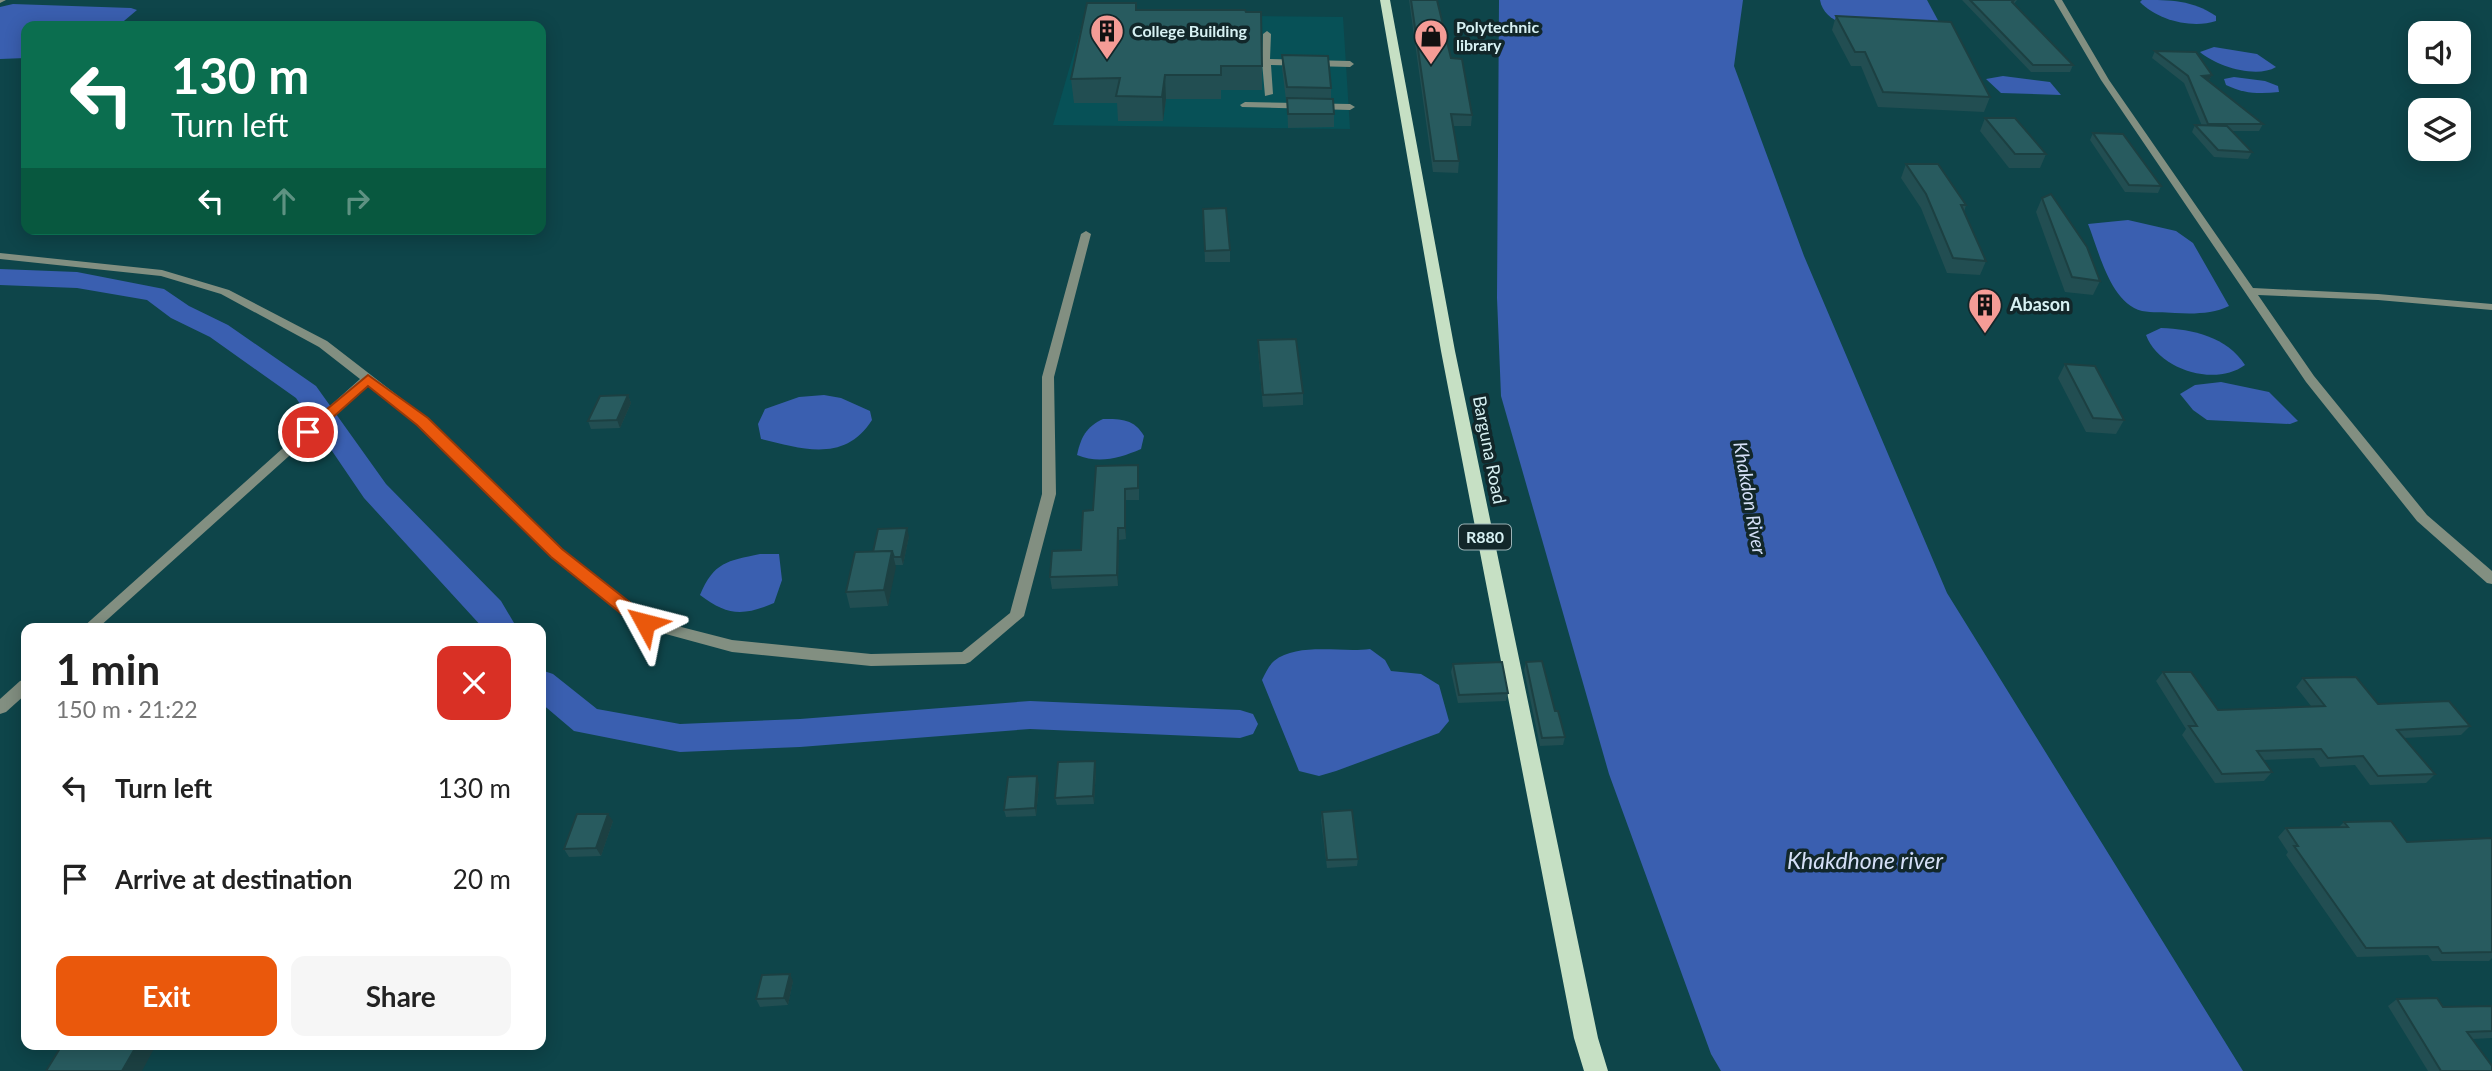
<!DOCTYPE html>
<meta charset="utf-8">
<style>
body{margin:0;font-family:Lato,sans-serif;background:#f6f6f6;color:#222;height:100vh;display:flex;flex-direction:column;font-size:26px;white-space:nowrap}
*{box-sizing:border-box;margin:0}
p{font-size:23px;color:#767676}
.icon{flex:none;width:38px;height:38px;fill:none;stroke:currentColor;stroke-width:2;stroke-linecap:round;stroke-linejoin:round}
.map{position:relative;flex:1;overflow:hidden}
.side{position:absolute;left:21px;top:623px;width:525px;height:427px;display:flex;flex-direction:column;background:#fff;border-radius:14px;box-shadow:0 4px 18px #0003}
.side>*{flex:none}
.banner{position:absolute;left:21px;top:21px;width:525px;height:214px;border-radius:14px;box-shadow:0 4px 18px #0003;background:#0b6e4f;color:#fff;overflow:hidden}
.fabs{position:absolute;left:2408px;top:21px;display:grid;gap:14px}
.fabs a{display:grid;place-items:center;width:63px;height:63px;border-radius:14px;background:#fff;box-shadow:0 4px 18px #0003;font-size:35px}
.pin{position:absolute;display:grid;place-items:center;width:60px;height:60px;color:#fff;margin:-30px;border:4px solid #fff;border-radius:50%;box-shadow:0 2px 7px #0007}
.me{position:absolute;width:77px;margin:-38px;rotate:308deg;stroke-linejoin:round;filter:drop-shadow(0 0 5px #0008)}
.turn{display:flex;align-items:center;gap:24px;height:147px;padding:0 35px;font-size:32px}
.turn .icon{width:91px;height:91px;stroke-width:2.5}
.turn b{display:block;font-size:49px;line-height:60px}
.lanes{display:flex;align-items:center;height:66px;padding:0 35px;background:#0003;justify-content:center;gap:35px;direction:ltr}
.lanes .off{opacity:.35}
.round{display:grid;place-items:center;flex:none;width:74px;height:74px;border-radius:14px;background:#f6f6f6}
.head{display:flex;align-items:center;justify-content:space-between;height:119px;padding:0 35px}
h1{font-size:42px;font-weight:700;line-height:52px}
.primary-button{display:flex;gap:14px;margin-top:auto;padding:14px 35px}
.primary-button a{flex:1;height:80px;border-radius:14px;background:#ea580c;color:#fff;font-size:28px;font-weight:700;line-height:80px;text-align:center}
.primary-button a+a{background:#f6f6f6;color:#222}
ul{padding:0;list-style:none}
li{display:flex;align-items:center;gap:21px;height:91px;padding:0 35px}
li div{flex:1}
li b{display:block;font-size:26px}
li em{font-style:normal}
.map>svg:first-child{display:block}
</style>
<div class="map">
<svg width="2492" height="1071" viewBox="0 0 2492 1071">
<rect width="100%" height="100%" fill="#0e454a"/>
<path fill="#075157" d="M 1085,14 L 1343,17 L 1350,129 L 1053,125 Z"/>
<g fill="#3a5fb0">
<path d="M 1499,0 L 1743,0 L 1734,66 L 1804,256 L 1947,593 L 2243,1071 L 1721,1071 L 1711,1054 L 1609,774 L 1501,396 L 1497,298 Z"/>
<path d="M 1820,0 L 1927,0 L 1940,24 L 1842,23 C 1831,19 1822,12 1820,0 Z"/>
<path d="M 2142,0 C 2171,0 2192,0 2216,16 L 2216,21 C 2192,29 2157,20 2140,2 Z"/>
<path d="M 13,4 L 131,8 L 137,10 L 118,26 L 26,26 L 26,58 L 0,59 L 0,7 Z"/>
<path d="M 2214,47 L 2257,54 L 2276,67 C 2256,79 2216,66 2200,52 Z"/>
<path d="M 2003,76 L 2050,82 L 2061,95 L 2001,93 L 1986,79 Z"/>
<path d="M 2234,77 L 2265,81 L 2278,86 L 2279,92 C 2260,94 2244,94 2226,85 L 2224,79 Z"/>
<path d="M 2128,220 L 2176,231 L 2193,243 L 2229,306 C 2213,314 2193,314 2175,313 C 2164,312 2152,313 2142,311 C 2110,303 2099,251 2088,224 Z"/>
<path d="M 2161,328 C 2193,329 2227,337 2245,365 C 2215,387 2159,370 2146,335 Z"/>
<path d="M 2221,382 L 2269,392 L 2298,421 L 2290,424 L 2207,420 L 2193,410 L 2180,394 L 2195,385 Z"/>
<path d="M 824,395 L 841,398 L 870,411 L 872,420 C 845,463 802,449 761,439 L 758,424 L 765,409 L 799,397 Z"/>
<path d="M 1103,419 C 1122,419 1134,419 1144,436 L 1141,449 C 1120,458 1099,464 1077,455 C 1081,437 1086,427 1103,419 Z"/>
<path d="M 760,554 L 779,554 L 782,580 L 774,603 C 744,616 727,616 700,595 C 714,562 727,561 760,554 Z"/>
<path d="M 1370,649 L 1385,660 L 1391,671 L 1421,674 L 1439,685 L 1449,721 L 1439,733 L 1336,771 L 1319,776 L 1299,771 L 1262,680 C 1265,674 1269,665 1274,661 C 1298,642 1341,653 1370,649 Z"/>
</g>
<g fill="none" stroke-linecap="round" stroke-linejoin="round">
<g fill="#3a5fb0" fill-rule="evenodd">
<path d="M 0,269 L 77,272 L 164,289 L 189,306 L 228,325 L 316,386 L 386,484 L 501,601 L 517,628 L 483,628 L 364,498 L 296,398 L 210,337 L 171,318 L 147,300 L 77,288 L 0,285 Z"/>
<path d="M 541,670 L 553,674 L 597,709 L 680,724 L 800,719 L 1030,701 L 1240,710 L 1253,714 L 1258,724 L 1253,734 L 1240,738 L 1030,729 L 800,747 L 680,752 L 574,731 L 541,703 Z"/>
</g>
<g fill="#828f81" fill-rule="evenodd">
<path d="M 1267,31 L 1271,34 L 1270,59 L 1350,61 L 1354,64 L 1350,67 L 1271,65 L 1273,94 L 1265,96 L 1262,62 L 1263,34 Z"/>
<path d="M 1245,102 L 1350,104 L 1355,107 L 1350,110 L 1242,107 L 1240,105 Z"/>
</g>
<g fill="#828f81" fill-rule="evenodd">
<path d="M 0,0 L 6,0 L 0,3 Z"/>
<path d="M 2054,0 L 2062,0 L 2109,80 L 2253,288 L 2378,294 L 2492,304 L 2492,310 L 2378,300 L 2258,295 L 2314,376 L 2427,515 L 2492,571 L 2492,584 L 2487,583 L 2417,521 L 2306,382 L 2101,80 Z"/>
<path d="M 1086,231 L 1091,234 L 1054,377 L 1056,494 L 1024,616 L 970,662 L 965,664 L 871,666 L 732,652 L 640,627 L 551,556 L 418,425 L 368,385 L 98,628 L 82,628 L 360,379 L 319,347 L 221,294 L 161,276 L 0,259 L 0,253 L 162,270 L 229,290 L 327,341 L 428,419 L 561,550 L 650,619 L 732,640 L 871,654 L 962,652 L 1010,613 L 1042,494 L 1042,377 L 1081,234 Z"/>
<path d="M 26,679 L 26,694 L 6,712 L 0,714 L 0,699 L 20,681 Z"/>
</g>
<path fill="#c6e0c4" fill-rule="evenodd" d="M 1380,0 L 1390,0 L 1455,351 L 1598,1038 L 1608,1071 L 1584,1071 L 1574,1038 L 1441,351 Z"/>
</g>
<g fill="#224e52">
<path d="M 1409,0 L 1437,0 L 1451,58 L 1472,115 L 1471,126 L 1453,126 L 1459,161 L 1458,173 L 1433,172 Z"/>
<path d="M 1962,0 L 2017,0 L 2014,4 L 2073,65 L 2070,72 L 2031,72 Z"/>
<path d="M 1136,3 L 1137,10 L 1262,66 L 1262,90 L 1221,90 L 1221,99 L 1166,99 L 1163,121 L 1118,121 L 1117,103 L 1074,103 L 1071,79 Z"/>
<path d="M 1836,16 L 1990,97 L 1984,112 L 1878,107 L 1861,66 L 1851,66 L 1832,30 Z"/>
<path d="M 2155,51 L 2212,75 L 2208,82 L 2263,124 L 2259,131 L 2231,131 L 2252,152 L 2248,159 L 2214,157 L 2192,132 L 2195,125 L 2202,126 L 2184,83 L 2152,58 Z"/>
<path d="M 1282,55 L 1331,88 L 1331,99 L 1334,114 L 1334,127 L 1288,128 L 1287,100 L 1286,100 L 1282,68 Z"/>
<path d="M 1985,118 L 2046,154 L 2040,168 L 2009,168 L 1980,131 Z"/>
<path d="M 2093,133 L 2161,186 L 2158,193 L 2125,192 L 2090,140 Z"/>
<path d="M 1906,164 L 1966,205 L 1964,212 L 1986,261 L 1980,275 L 1947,273 L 1921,208 L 1901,178 Z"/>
<path d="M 2042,198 L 2100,281 L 2093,295 L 2065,292 L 2036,212 Z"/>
<path d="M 1203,209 L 1230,250 L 1230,262 L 1205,262 Z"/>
<path d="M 1258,340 L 1303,393 L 1303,405 L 1263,407 L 1258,352 Z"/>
<path d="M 2065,364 L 2124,420 L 2116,434 L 2086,432 L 2058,378 Z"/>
<path d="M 628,395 L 631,403 L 620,428 L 591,429 L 588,421 Z"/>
<path d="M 1139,476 L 1139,500 L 1126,500 L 1126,539 L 1119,540 L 1118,586 L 1052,589 L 1050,577 L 1081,550 L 1093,510 Z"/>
<path d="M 909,536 L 903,565 L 895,565 L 888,606 L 850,608 L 846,592 L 873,552 Z"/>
<path d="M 1526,662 L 1555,711 L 1565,737 L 1563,745 L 1540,746 L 1524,670 Z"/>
<path d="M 1453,664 L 1508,693 L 1506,701 L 1458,703 L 1451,672 Z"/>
<path d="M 2163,672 L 2218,710 L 2311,706 L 2296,687 L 2303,678 L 2378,704 L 2470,726 L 2461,735 L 2404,738 L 2435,774 L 2426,783 L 2370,785 L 2355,765 L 2320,767 L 2314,758 L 2263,760 L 2272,772 L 2264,781 L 2215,783 L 2182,735 L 2186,729 L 2156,681 Z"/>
<path d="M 1096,769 L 1094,804 L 1057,805 L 1055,798 Z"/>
<path d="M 1039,784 L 1036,816 L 1006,817 L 1004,810 Z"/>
<path d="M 1322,812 L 1358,859 L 1357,866 L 1327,868 L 1321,820 Z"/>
<path d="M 613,821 L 601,856 L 569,857 L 564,849 Z"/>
<path d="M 2344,822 L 2407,842 L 2492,838 L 2492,958 L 2489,961 L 2432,961 L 2428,955 L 2357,957 L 2286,855 L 2288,852 L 2278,837 L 2286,828 L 2338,828 Z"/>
<path d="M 793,981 L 788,1005 L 760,1007 L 756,999 Z"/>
<path d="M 2397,999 L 2443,1007 L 2492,1006 L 2492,1038 L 2473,1039 L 2492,1071 L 2428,1071 L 2388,1006 Z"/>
</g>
<g fill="#1c4042">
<path d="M 1165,75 L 1166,99 L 1163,121 L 1162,97 Z"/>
<path d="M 2212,75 L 2208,82 L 2202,76 Z"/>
<path d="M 628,395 L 631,403 L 620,428 L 617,420 Z"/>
<path d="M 1125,489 L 1126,500 L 1126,539 L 1125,528 Z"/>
<path d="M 907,528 L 909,536 L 903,565 L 901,557 Z"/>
<path d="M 1118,528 L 1119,540 L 1118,586 L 1117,575 Z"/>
<path d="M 892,551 L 896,567 L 888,606 L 884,590 Z"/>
<path d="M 1095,761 L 1096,769 L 1094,804 L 1093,796 Z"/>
<path d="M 1037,776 L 1039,784 L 1036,816 L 1035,808 Z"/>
<path d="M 608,814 L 613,821 L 601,856 L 596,848 Z"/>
<path d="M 790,974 L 793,981 L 788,1005 L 784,998 Z"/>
<path d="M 137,1045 L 156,1045 L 142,1071 L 122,1071 Z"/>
</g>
<g fill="#285b5f" stroke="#1c4042" stroke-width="2">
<path d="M 1411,0 L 1437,0 L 1451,58 L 1462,59 L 1472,115 L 1451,114 L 1459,161 L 1434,161 Z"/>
<path d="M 1970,0 L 2014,0 L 2012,2 L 2073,65 L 2033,65 Z"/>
<path d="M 1087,3 L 1136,3 L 1136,10 L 1245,10 L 1246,12 L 1261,12 L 1262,66 L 1221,66 L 1221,75 L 1165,75 L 1162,97 L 1116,96 L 1120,78 L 1071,79 Z"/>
<path d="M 1836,16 L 1951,22 L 1990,97 L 1883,92 L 1865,52 L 1855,52 Z"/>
<path d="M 2155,51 L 2196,52 L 2212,75 L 2202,76 L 2263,124 L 2208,124 L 2188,76 Z"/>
<path d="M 1282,55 L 1328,56 L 1331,88 L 1287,87 Z"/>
<path d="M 1287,98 L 1333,99 L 1334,114 L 1288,114 Z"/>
<path d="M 1985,118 L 2015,118 L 2046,154 L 2015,154 Z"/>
<path d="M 2195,125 L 2227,126 L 2252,152 L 2218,150 Z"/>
<path d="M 2093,133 L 2123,134 L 2161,186 L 2129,185 Z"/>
<path d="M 1906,164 L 1938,164 L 1966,205 L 1961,205 L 1986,261 L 1953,258 L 1926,194 Z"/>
<path d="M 2051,194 L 2087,247 L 2100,281 L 2072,277 L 2042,198 Z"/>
<path d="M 1226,208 L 1230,250 L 1205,251 L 1203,209 Z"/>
<path d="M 1296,339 L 1303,393 L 1263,395 L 1258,340 Z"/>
<path d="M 2065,364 L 2095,366 L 2124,420 L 2093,418 Z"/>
<path d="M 628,395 L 617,420 L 588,421 L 600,396 Z"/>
<path d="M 1138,465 L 1138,488 L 1125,489 L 1125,528 L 1118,528 L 1117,575 L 1050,577 L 1052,551 L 1081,550 L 1083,511 L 1093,510 L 1096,466 Z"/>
<path d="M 907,528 L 901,557 L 894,557 L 892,551 L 873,552 L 878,529 Z"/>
<path d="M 892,551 L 884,590 L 846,592 L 855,552 Z"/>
<path d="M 1542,661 L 1555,711 L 1558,711 L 1565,737 L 1542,738 L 1526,662 Z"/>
<path d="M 1502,662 L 1508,693 L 1459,695 L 1453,664 Z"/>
<path d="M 2163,672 L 2191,672 L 2218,710 L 2325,706 L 2303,678 L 2356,677 L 2378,704 L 2449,701 L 2470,726 L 2397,730 L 2435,774 L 2378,776 L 2363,756 L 2328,758 L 2321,749 L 2257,751 L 2272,772 L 2222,774 L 2189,726 L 2197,726 Z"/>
<path d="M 1095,761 L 1093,796 L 1055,798 L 1058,762 Z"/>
<path d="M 1037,776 L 1035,808 L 1004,810 L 1008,777 Z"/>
<path d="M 1352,810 L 1358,859 L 1327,860 L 1322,812 Z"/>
<path d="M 577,814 L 608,814 L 596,848 L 564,849 Z"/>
<path d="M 2391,821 L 2407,842 L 2492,838 L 2492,952 L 2442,953 L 2438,947 L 2366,948 L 2294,846 L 2298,846 L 2286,828 L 2348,827 L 2344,822 Z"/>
<path d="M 790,974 L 784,998 L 756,999 L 762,975 Z"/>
<path d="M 2437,998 L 2443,1007 L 2492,1006 L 2492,1031 L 2467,1032 L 2492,1066 L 2492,1071 L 2441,1071 L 2397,999 Z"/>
<path d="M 62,1045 L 137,1045 L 122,1071 L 46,1071 Z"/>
</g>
<path fill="#ea580c" stroke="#983908" stroke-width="2" d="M 368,375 L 428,418 L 562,549 L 651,619 L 654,623 L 651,628 L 639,628 L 551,557 L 417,425 L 368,386 L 313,435 L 303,435 L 303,429 Z"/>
<defs>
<g id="building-pin" transform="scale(1.75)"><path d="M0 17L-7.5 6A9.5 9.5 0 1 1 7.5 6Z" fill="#f59c96" stroke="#12272a"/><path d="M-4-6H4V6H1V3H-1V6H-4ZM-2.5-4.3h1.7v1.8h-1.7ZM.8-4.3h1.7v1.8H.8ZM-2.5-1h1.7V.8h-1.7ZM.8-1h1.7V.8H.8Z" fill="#111"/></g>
<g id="shop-pin" transform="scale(1.75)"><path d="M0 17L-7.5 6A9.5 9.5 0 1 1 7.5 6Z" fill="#f59c96" stroke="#12272a"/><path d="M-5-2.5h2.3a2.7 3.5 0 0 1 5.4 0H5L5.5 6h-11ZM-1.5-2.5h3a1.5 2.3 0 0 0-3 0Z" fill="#111"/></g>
</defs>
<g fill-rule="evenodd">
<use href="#building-pin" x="1107" y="31"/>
<use href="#shop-pin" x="1431" y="36"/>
<use href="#building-pin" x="1985" y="305"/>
</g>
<g text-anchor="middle" stroke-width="7" stroke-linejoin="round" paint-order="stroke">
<g font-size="16" font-weight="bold" fill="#d7f1f3" stroke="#12272a" text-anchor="start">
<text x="1456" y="33">Polytechnic<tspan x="1456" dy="18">library</tspan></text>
<text x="1132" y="37">College Building</text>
</g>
<rect fill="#12272a" stroke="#9cb4b7" stroke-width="2" x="1459" y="524.5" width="52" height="25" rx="5"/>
<g font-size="16" font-weight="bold" fill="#d7f1f3">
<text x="1485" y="543">R880</text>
</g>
<g font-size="18" font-weight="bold" fill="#d7f1f3" stroke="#12272a" text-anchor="start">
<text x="2010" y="311">Abason</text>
</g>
<g font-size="18" fill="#d7f1f3" stroke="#12272a">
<text transform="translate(1489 450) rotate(79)" y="6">Barguna Road</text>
</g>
<g font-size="19" font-style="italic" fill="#d4dff6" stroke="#12272a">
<text transform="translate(1750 498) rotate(80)" y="7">Khakdon River</text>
</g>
<g font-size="23" font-style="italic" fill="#d4dff6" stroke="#12272a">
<text x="1865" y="869">Khakdhone river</text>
</g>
</g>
</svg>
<div class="fabs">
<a><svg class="icon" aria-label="sound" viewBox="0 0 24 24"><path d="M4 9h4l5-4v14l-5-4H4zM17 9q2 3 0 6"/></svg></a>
<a><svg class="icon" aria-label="layers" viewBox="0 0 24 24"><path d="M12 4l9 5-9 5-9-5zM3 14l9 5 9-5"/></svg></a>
</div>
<div class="pin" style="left:308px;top:432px;background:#d93025"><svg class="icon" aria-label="arrive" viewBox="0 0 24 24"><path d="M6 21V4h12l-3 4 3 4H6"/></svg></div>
<svg class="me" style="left:645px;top:623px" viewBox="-20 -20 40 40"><path d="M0-17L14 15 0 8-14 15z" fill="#ea580c" stroke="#fff" stroke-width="4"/></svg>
<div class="banner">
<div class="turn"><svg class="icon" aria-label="left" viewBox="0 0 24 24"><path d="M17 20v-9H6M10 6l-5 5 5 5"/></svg><div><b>130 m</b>Turn left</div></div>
<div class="lanes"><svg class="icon" aria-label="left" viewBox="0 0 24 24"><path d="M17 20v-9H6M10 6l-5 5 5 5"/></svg><svg class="icon off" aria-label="ahead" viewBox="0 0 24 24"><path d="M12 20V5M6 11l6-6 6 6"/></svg><svg class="icon off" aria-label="right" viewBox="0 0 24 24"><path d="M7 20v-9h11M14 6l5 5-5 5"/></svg></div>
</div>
<section class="side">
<div class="head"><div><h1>1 min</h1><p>150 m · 21:22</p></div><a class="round" style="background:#d93025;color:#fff"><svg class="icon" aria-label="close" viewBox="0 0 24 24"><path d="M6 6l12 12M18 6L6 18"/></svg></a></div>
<ul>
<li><svg class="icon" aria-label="left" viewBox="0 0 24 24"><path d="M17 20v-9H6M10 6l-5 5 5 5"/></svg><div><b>Turn left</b></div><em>130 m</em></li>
<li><svg class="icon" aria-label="arrive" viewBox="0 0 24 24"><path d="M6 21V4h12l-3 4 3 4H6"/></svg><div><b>Arrive at destination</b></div><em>20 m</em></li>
</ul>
<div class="primary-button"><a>Exit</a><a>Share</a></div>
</section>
</div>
